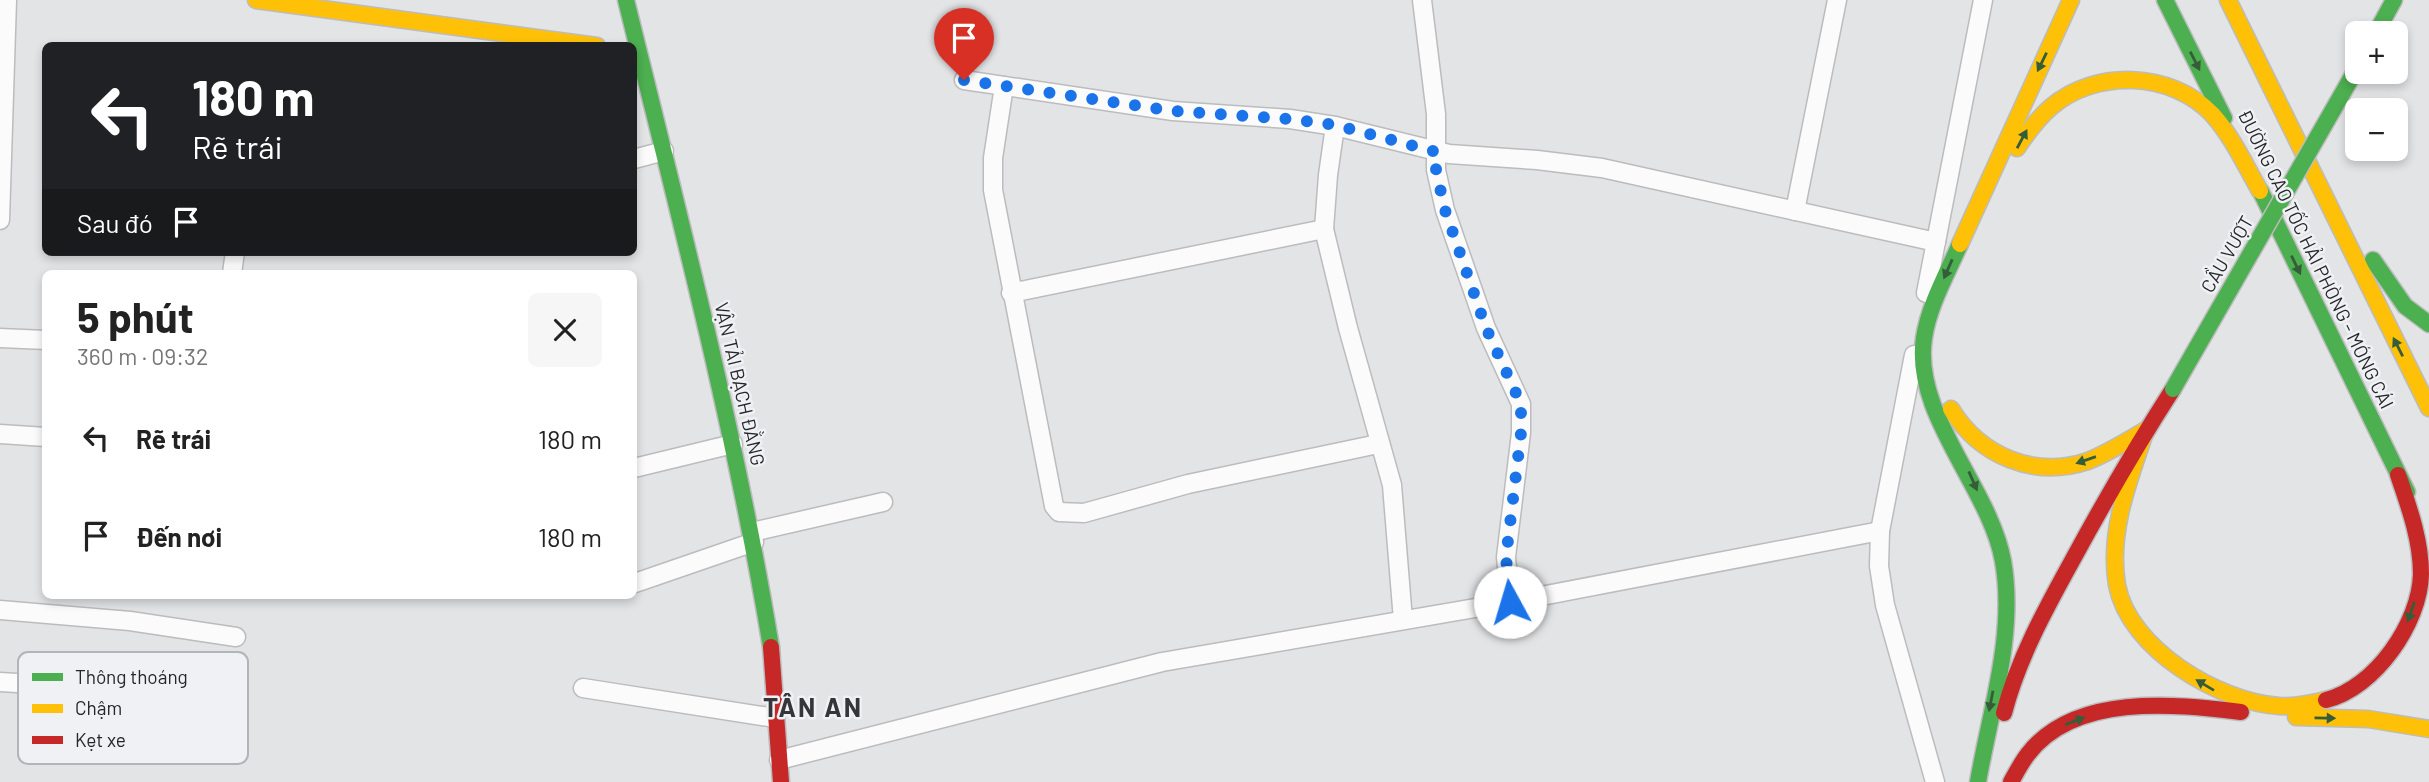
<!DOCTYPE html>
<html lang="vi">
<meta charset="utf-8">
<style>
body{margin:0;font-family:Barlow,sans-serif;background:#f6f6f6;color:#222;height:100vh;display:flex;flex-direction:column;font-size:26px;white-space:nowrap}
*{box-sizing:border-box;margin:0}
p{font-size:23px;color:#767676}
.icon{flex:none;width:38px;height:38px;fill:none;stroke:currentColor;stroke-width:2;stroke-linecap:round;stroke-linejoin:round}
.map{position:relative;flex:1;overflow:hidden}
.details{position:absolute;left:42px;top:270px;width:595px;height:329px;display:flex;flex-direction:column;background:#fff;border-radius:10px;box-shadow:0 4px 10px #0003}
.details>*{flex:none}
.hud{position:absolute;left:42px;top:42px;width:595px;height:214px;border-radius:10px;box-shadow:0 4px 10px #0003;background:#202124;color:#fff;overflow:hidden}
.buttons{position:absolute;left:2345px;top:21px;display:grid;gap:14px}
.buttons a{display:grid;place-items:center;width:63px;height:63px;border-radius:10px;background:#fff;box-shadow:0 4px 10px #0003;font-size:35px}
.pin{position:absolute;display:grid;place-items:center;width:60px;height:60px;color:#fff;margin:-72px -30px;border-radius:50% 50% 50% 0;rotate:-45deg;box-shadow:0 0 7px #0007}
.pin .icon{rotate:45deg}
.me{position:absolute;width:77px;margin:-38px;rotate:354deg;stroke-linejoin:round;filter:drop-shadow(0 0 5px #0008)}
.turn{display:flex;align-items:center;gap:24px;height:147px;padding:0 35px;font-size:32px}
.turn .icon{width:91px;height:91px;stroke-width:2.5}
.turn b{display:block;font-size:49px;line-height:60px}
.then{display:flex;align-items:center;height:66px;padding:0 35px;background:#0003;gap:14px;font-size:26px}
.round{display:grid;place-items:center;flex:none;width:74px;height:74px;border-radius:10px;background:#f6f6f6}
.summary{display:flex;align-items:center;justify-content:space-between;height:119px;padding:0 35px}
h1{font-size:42px;font-weight:700;line-height:52px}
ul{padding:0;list-style:none}
li{display:flex;align-items:center;gap:21px;height:98px;padding:0 35px}
li div{flex:1}
li b{display:block;font-size:26px}
li em{font-style:normal}
.map>svg:first-child{display:block}
</style>
<div class="map">
<svg width="2429" height="782" viewBox="0 0 2429 782">
<rect width="100%" height="100%" fill="#e3e4e6"/>
<g fill="none" stroke-linecap="round" stroke-linejoin="round">
<g stroke="#bcbcbe" stroke-width="21">
<g id="street">
<path d="M 1422,0 L 1436,114 L 1436,170 L 1445,210 L 1486,328 L 1521,404 L 1521,433 L 1506,557 L 1510,602"/>
<path d="M 964,80 L 1173,111 L 1290,119 L 1335,126 L 1449,154 L 1537,160 L 1602,168 L 1936,242"/>
<path d="M 1004,86 L 993,158 L 993,190 L 1054,506 L 1059,512 L 1084,513 L 1188,484 L 1378,444"/>
<path d="M 1335,126 L 1328,175 L 1324,229 L 1348,328 L 1392,485 L 1403,620"/>
<path d="M 634,159 L 664,151"/>
<path d="M 1795,211 L 1837,0"/>
<path d="M 0,220 L 7,0"/>
<path d="M 232,273 L 235,252"/>
<path d="M 1011,293 L 1324,229"/>
<path d="M 1926,293 L 1983,0"/>
<path d="M 0,338 L 46,340"/>
<path d="M 1914,355 L 1880,531 L 1879,566 L 1885,605 L 1935,782"/>
<path d="M 0,434 L 46,437"/>
<path d="M 634,468 L 733,444"/>
<path d="M 752,532 L 883,502"/>
<path d="M 635,583 L 754,542"/>
<path d="M 0,610 L 130,621 L 236,637"/>
<path d="M 0,682 L 116,689"/>
<path d="M 583,688 L 775,718"/>
<path d="M 779,760 L 1162,662 L 1510,602 L 1880,531"/>
</g>
</g>
<g stroke="#bcbcbe" stroke-width="19">
<g id="fast">
<path d="M 626,0 C 679,215 735,429 771,647"/>
<path d="M 2165,0 L 2224,118"/>
<path d="M 2376,33 L 2394,0"/>
<path d="M 2261,192 L 2407,492"/>
<path d="M 1960,244 C 1947,274 1929,305 1924,338 C 1912,414 1990,488 2003,561 C 2016,633 1990,712 1978,782"/>
<path d="M 2373,260 L 2405,306 L 2429,324"/>
</g>
</g>
<g stroke="#bcbcbe" stroke-width="19">
<g id="slow">
<path d="M 256,0 L 597,46"/>
<path d="M 2228,0 L 2429,408"/>
<path d="M 2017,148 C 2027,133 2037,119 2051,107 C 2095,69 2171,71 2212,114 C 2232,136 2245,165 2260,191"/>
<path d="M 1960,244 L 2071,0"/>
<path d="M 1951,409 C 1980,456 2034,479 2088,461 C 2108,453 2127,441 2146,430"/>
<path d="M 2146,430 C 2129,480 2108,532 2117,585 C 2129,649 2219,702 2279,706 C 2295,707 2310,704 2326,700"/>
<path d="M 2296,717 L 2368,719 L 2429,729"/>
</g>
</g>
<g stroke="#bcbcbe" stroke-width="19">
<g id="jam">
<path d="M 771,647 L 781,782"/>
<path d="M 2326,700 C 2375,688 2420,623 2421,574 C 2421,540 2409,507 2398,475"/>
<path d="M 2004,713 C 2018,659 2045,610 2072,561 C 2104,502 2137,445 2173,389"/>
<path d="M 2011,782 C 2016,773 2021,763 2028,754 C 2075,693 2174,704 2241,712"/>
</g>
</g>
<use href="#street" stroke="#fbfbfb" stroke-width="18"/>
<use href="#fast" stroke="#4caf50" stroke-width="16"/>
<use href="#slow" stroke="#ffc107" stroke-width="16"/>
<use href="#jam" stroke="#c62828" stroke-width="16"/>
<g stroke="#bcbcbe" stroke-width="19" stroke-linecap="butt">
<path id="fast-bridge" d="M 2173,389 L 2357,68"/>
</g>
<use href="#fast-bridge" stroke="#4caf50" stroke-width="16"/>
</g>
<defs><path id="oneway-solid" d="M-6-.8H1V-3.2L6.5 0L1 3.2V.8H-6Z" transform="scale(1.75)"/></defs>
<g fill="#365d39">
<use href="#oneway-solid" transform="translate(2195 61) rotate(63)"/>
<use href="#oneway-solid" transform="translate(2042 62) rotate(116)"/>
<use href="#oneway-solid" transform="translate(2022 139) rotate(-62)"/>
<use href="#oneway-solid" transform="translate(2296 265) rotate(64)"/>
<use href="#oneway-solid" transform="translate(1948 269) rotate(114)"/>
<use href="#oneway-solid" transform="translate(2398 347) rotate(-117)"/>
<use href="#oneway-solid" transform="translate(2086 460) rotate(161)"/>
<use href="#oneway-solid" transform="translate(1973 481) rotate(66)"/>
<use href="#oneway-solid" transform="translate(2411 612) rotate(109)"/>
<use href="#oneway-solid" transform="translate(2205 685) rotate(-149)"/>
<use href="#oneway-solid" transform="translate(1991 701) rotate(101)"/>
<use href="#oneway-solid" transform="translate(2325 718) rotate(1)"/>
<use href="#oneway-solid" transform="translate(2075 721) rotate(-21)"/>
</g>
<g fill="none" stroke-linecap="round" stroke-linejoin="round">
<path stroke="#1a73e8" stroke-width="12" stroke-dasharray="0 21.6" d="M 964,80 L 1173,111 L 1290,119 L 1335,125 L 1437,152 L 1436,170 L 1445,210 L 1486,328 L 1521,404 L 1521,433 L 1506,557 L 1510,602"/>
</g>
<g text-anchor="middle" stroke-width="5" stroke-linejoin="round" paint-order="stroke">
<g font-size="19" fill="#272729" stroke="#eff1f4">
<text transform="translate(2227 254) rotate(-60)" y="7">CẦU VƯỢT</text>
<text transform="translate(2316 259) rotate(64)" y="7">ĐƯỜNG CAO TỐC HẢI PHÒNG - MÓNG CÁI</text>
<text transform="translate(740 384) rotate(77)" y="7">VẬN TẢI BẠCH ĐẰNG</text>
</g>
<g font-size="26" font-weight="bold" letter-spacing="2" fill="#343638" stroke="#eff1f4">
<text x="813" y="717">TÂN AN</text>
</g>
</g>
<rect x="18" y="652" width="230" height="112" rx="10" fill="#eff1f4" stroke="#b3b4b7" stroke-width="2"/>
<rect x="32" y="673" width="31" height="8" fill="#4caf50"/>
<rect x="32" y="704" width="31" height="9" fill="#ffc107"/>
<rect x="32" y="736" width="31" height="8" fill="#c62828"/>
<g font-size="19" fill="#272729">
<text x="75" y="684">Thông thoáng</text>
<text x="75" y="715">Chậm</text>
<text x="75" y="747">Kẹt xe</text>
</g>
</svg>
<div class="buttons">
<a>+</a>
<a>−</a>
</div>
<div class="pin" style="left:964px;top:80px;background:#d93025"><svg class="icon" aria-label="arrive" viewBox="0 0 24 24"><path d="M6 21V4h12l-3 4 3 4H6"/></svg></div>
<svg class="me" style="left:1510px;top:602px" viewBox="-20 -20 40 40"><circle r="19" fill="#fff"/><path d="M0-13L10 11 0 6-10 11z" fill="#1a73e8"/></svg>
<div class="hud">
<div class="turn"><svg class="icon" aria-label="left" viewBox="0 0 24 24"><path d="M17 20v-9H6M10 6l-5 5 5 5"/></svg><div><b>180 m</b>Rẽ trái</div></div>
<div class="then">Sau đó<svg class="icon" aria-label="arrive" viewBox="0 0 24 24"><path d="M6 21V4h12l-3 4 3 4H6"/></svg></div>
</div>
<section class="details">
<div class="summary"><div><h1>5 phút</h1><p>360 m · 09:32</p></div><a class="round"><svg class="icon" aria-label="close" viewBox="0 0 24 24"><path d="M6 6l12 12M18 6L6 18"/></svg></a></div>
<ul>
<li><svg class="icon" aria-label="left" viewBox="0 0 24 24"><path d="M17 20v-9H6M10 6l-5 5 5 5"/></svg><div><b>Rẽ trái</b></div><em>180 m</em></li>
<li><svg class="icon" aria-label="arrive" viewBox="0 0 24 24"><path d="M6 21V4h12l-3 4 3 4H6"/></svg><div><b>Đến nơi</b></div><em>180 m</em></li>
</ul>
</section>
</div>
